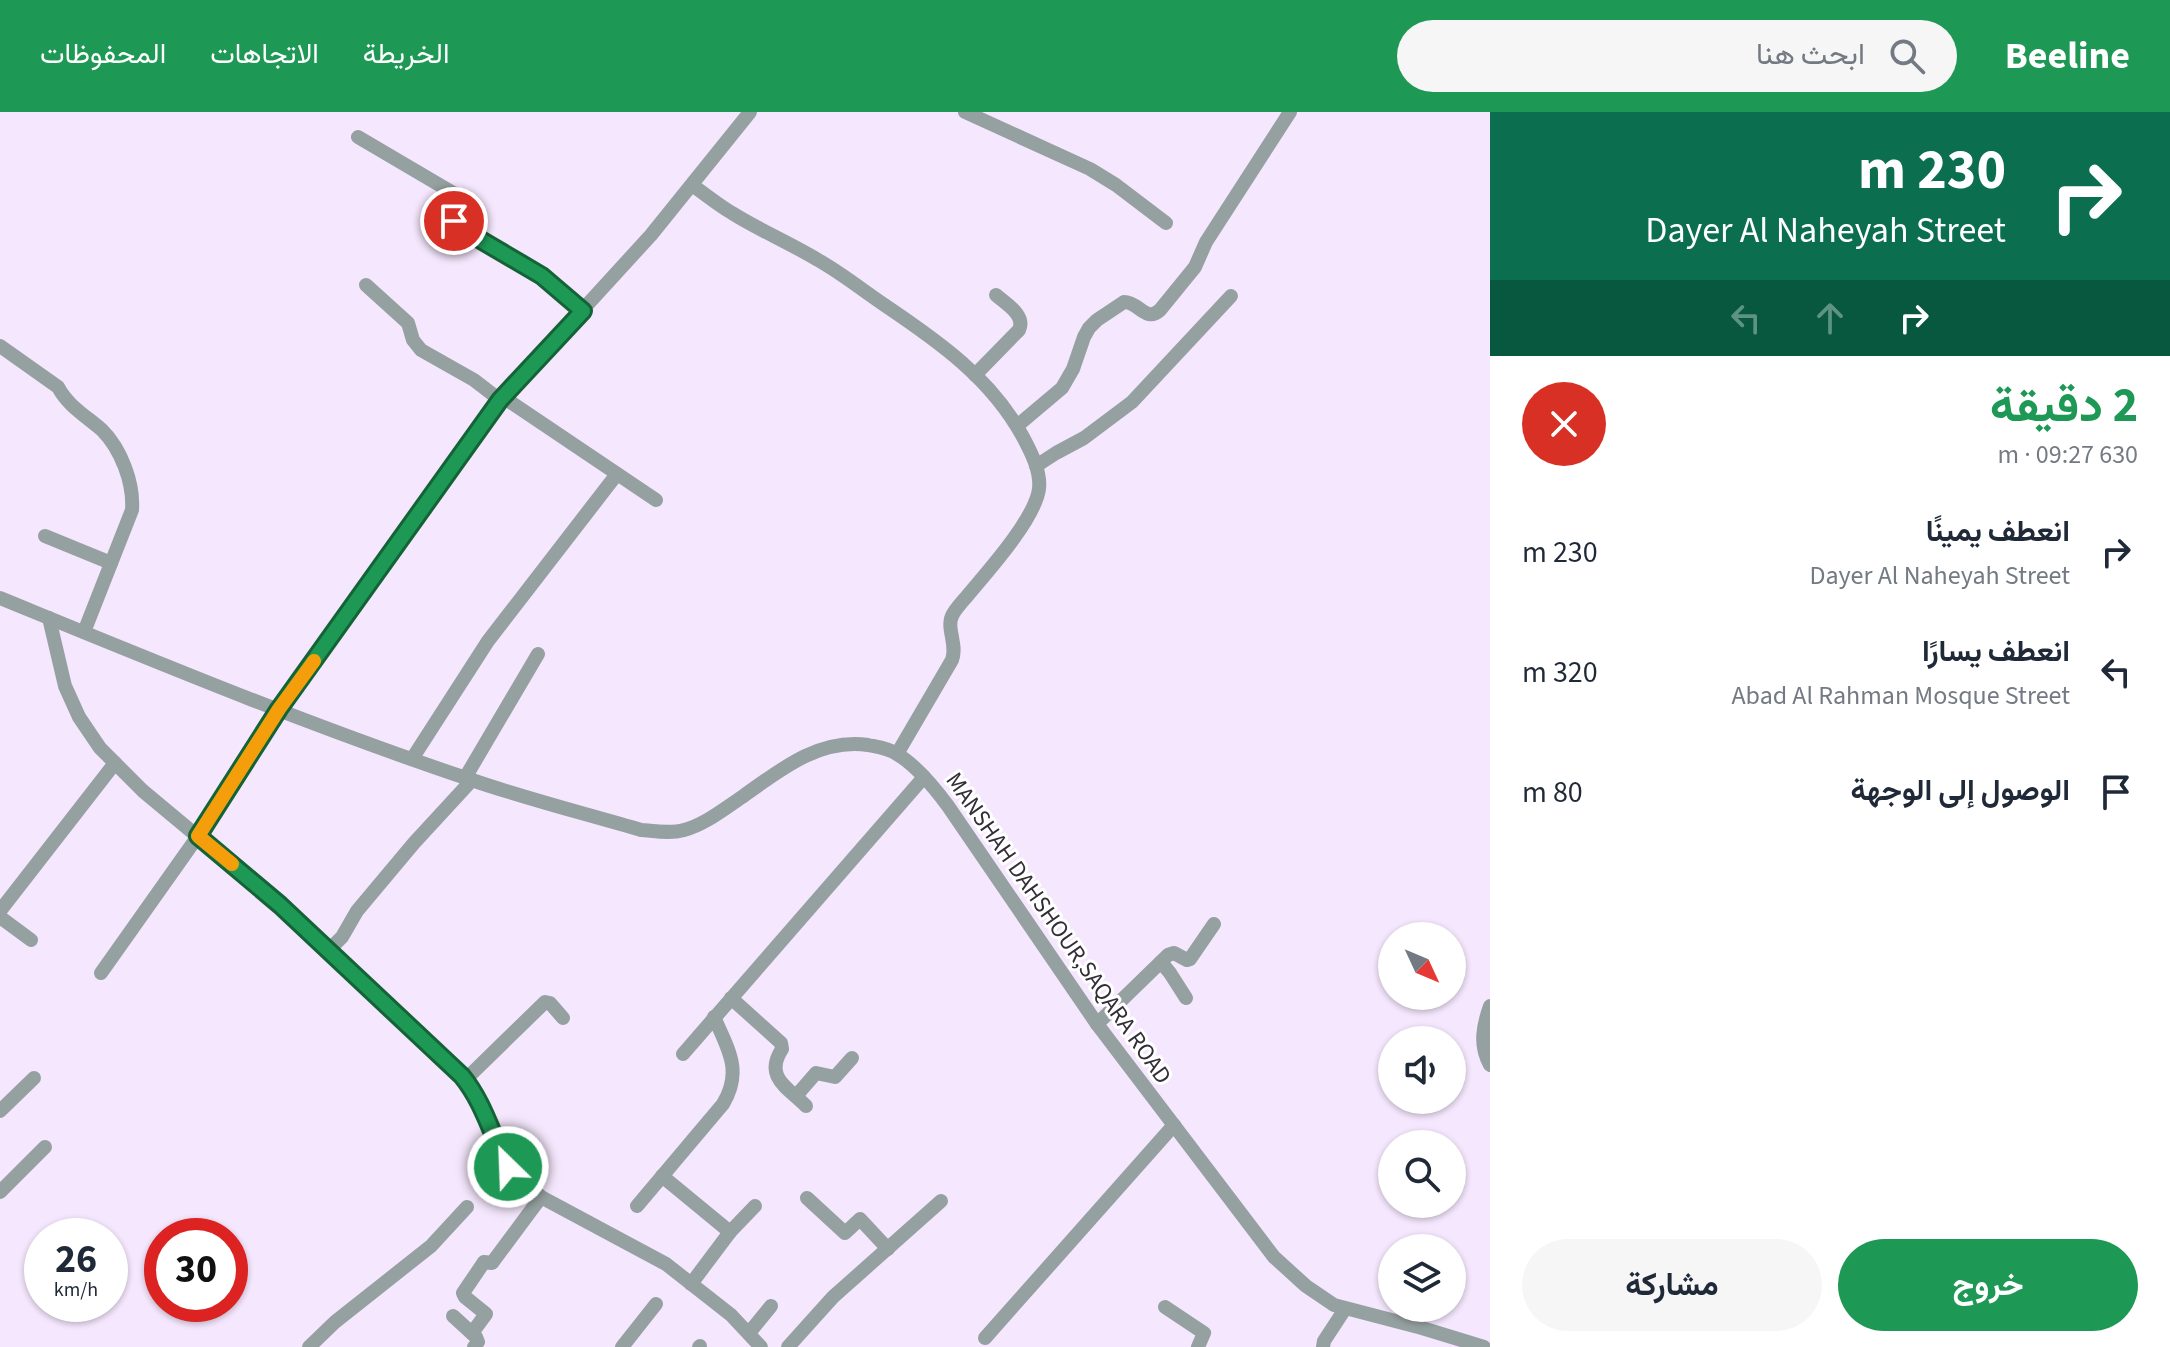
<!DOCTYPE html>
<html lang="ar">
<meta charset="utf-8">
<style>
body{margin:0;font-family:"Source Sans 3",Vazirmatn,sans-serif;background:#f6f6f7;color:#1f2937;direction:rtl;height:100vh;display:flex;flex-direction:column;font-size:30px;white-space:nowrap}
*{box-sizing:border-box;margin:0}
p{font-size:26px;color:#747a83}
.icon{flex:none;width:44px;height:44px;fill:none;stroke:currentColor;stroke-width:2;stroke-linecap:round;stroke-linejoin:round}
.map{position:relative;flex:1;overflow:hidden;direction:ltr}
.drawer{display:flex;flex-direction:column;background:#fff;width:680px}
.drawer>*{flex:none}
.banner{background:#0b6e4f;color:#fff;overflow:hidden}
.needle{width:52px;rotate:134deg}
.tools{position:absolute;left:1378px;top:810px;display:grid;gap:16px}
.tools a{display:grid;place-items:center;width:88px;height:88px;border-radius:50%;background:#fff;box-shadow:0 2px 6px #0004;font-size:40px}
.speed{position:absolute;left:24px;top:1106px;display:flex;gap:16px;font-size:40px;font-weight:700;text-align:center}
.speed>*{display:grid;place-content:center;width:104px;height:104px;border-radius:50%;background:#fff;box-shadow:0 2px 6px #0004;line-height:1}
.speed small{font-size:20px;font-weight:400}
.speed .limit{border:12px solid #d22;background:#fff;color:#111}
.pin{position:absolute;display:grid;place-items:center;width:68px;height:68px;color:#fff;margin:-34px;border:4px solid #fff;border-radius:50%;box-shadow:0 2px 8px #0007}
.me{position:absolute;width:88px;margin:-44px;rotate:336deg;stroke-linejoin:round;filter:drop-shadow(0 0 6px #0008)}
.turn{display:flex;align-items:center;gap:28px;height:168px;padding:0 32px;font-size:36px}
.turn .icon{width:104px;height:104px;stroke-width:2.5}
.turn b{display:block;font-size:56px;line-height:68px}
.lanes{display:flex;align-items:center;height:76px;padding:0 32px;background:#0003;justify-content:center;gap:40px;direction:ltr}
.lanes .off{opacity:.35}
.round{display:grid;place-items:center;flex:none;width:84px;height:84px;border-radius:42px;background:#f6f6f7}
.headline{display:flex;align-items:center;justify-content:space-between;height:136px;padding:0 32px}
h1{font-size:48px;font-weight:700;line-height:60px;color:#1e9855}
.cta{display:flex;gap:16px;margin-top:auto;padding:16px 32px}
.cta a{flex:1;height:92px;border-radius:48px;background:#1e9855;color:#fff;font-size:32px;font-weight:700;line-height:92px;text-align:center}
.cta a+a{background:#f6f6f7;color:#1f2937}
ul{padding:0;list-style:none}
li{display:flex;align-items:center;gap:24px;height:120px;padding:0 32px}
li div{flex:1}
li b{display:block;font-size:30px}
li em{font-style:normal}
header{display:flex;align-items:center;gap:48px;box-sizing:border-box;height:112px;padding:0 40px;background:#1e9855;color:#fff}
header strong{font-size:38px}
nav{display:flex;gap:44px;margin-inline-start:auto;font-size:28px}
.search{width:560px;height:72px;background:#f6f6f7;display:flex;align-items:center;gap:20px;box-sizing:border-box;padding:0 28px;border-radius:44px;color:#747a83;font-size:30px}
main{display:flex;flex:1;min-height:0}
.map>svg:first-child{display:block}
</style>
<header>
<strong>Beeline</strong>
<div class="search"><svg class="icon" aria-label="search" viewBox="0 0 24 24"><circle cx="10" cy="10" r="6"/><path d="M15 15l6 6"/></svg>ابحث هنا</div>
<nav><a>الخريطة</a><a>الاتجاهات</a><a>المحفوظات</a></nav>
</header>
<main>
<section class="drawer">
<div class="banner">
<div class="turn"><svg class="icon" aria-label="right" viewBox="0 0 24 24"><path d="M7 20v-9h11M14 6l5 5-5 5"/></svg><div><b>230 m</b>Dayer Al Naheyah Street</div></div>
<div class="lanes"><svg class="icon off" aria-label="left" viewBox="0 0 24 24"><path d="M17 20v-9H6M10 6l-5 5 5 5"/></svg><svg class="icon off" aria-label="ahead" viewBox="0 0 24 24"><path d="M12 20V5M6 11l6-6 6 6"/></svg><svg class="icon" aria-label="right" viewBox="0 0 24 24"><path d="M7 20v-9h11M14 6l5 5-5 5"/></svg></div>
</div>
<div class="headline"><div><h1>2 دقيقة</h1><p>630 m · 09:27</p></div><a class="round" style="background:#d93025;color:#fff"><svg class="icon" aria-label="close" viewBox="0 0 24 24"><path d="M6 6l12 12M18 6L6 18"/></svg></a></div>
<ul>
<li><svg class="icon" aria-label="right" viewBox="0 0 24 24"><path d="M7 20v-9h11M14 6l5 5-5 5"/></svg><div><b>انعطف يمينًا</b><p>Dayer Al Naheyah Street</p></div><em>230 m</em></li>
<li><svg class="icon" aria-label="left" viewBox="0 0 24 24"><path d="M17 20v-9H6M10 6l-5 5 5 5"/></svg><div><b>انعطف يسارًا</b><p>Abad Al Rahman Mosque Street</p></div><em>320 m</em></li>
<li><svg class="icon" aria-label="arrive" viewBox="0 0 24 24"><path d="M6 21V4h12l-3 4 3 4H6"/></svg><div><b>الوصول إلى الوجهة</b></div><em>80 m</em></li>
</ul>
<div class="cta"><a>خروج</a><a>مشاركة</a></div>
</section>
<div class="map">
<svg width="1490" height="1235" viewBox="0 0 1490 1235">
<rect width="100%" height="100%" fill="#f5e7fd"/>
<g fill="none" stroke-linecap="round" stroke-linejoin="round">
<g stroke="#95a1a0" stroke-width="14">
<path d="M 965,0 L 1090,57 L 1116,73 L 1166,111"/>
<path d="M 358,25 L 460,85 L 463,92 L 455,106 L 457,114 L 542,164 L 583,199"/>
<path d="M 692,73 C 705,82 718,93 732,101 C 759,118 790,131 818,148 C 841,161 861,177 883,192 C 938,229 991,266 1023,325 C 1031,340 1041,359 1039,377 C 1035,407 988,459 968,483 C 963,489 957,495 953,502 C 945,515 958,532 952,548 L 897,642"/>
<path d="M 366,173 L 408,211 L 413,228 L 421,238 L 474,268 L 500,288"/>
<path d="M 0,234 L 58,275 C 68,294 86,304 102,318 C 121,337 134,371 132,398 L 84,520"/>
<path d="M 975,263 L 1019,218 C 1026,203 1006,192 996,183"/>
<path d="M 503,285 L 656,388"/>
<path d="M 1017,314 L 1062,276 L 1073,257 L 1084,225 L 1089,216 L 1097,208 L 1124,190 C 1139,190 1146,211 1160,198 L 1195,155 L 1206,130 L 1290,0"/>
<path d="M 1036,354 L 1056,341 L 1084,326 L 1132,290 L 1231,184"/>
<path d="M 45,424 L 111,451"/>
<path d="M 0,486 C 154,549 308,613 466,666 C 523,686 583,701 641,718 C 655,719 670,722 684,718 C 704,713 724,697 742,685 C 780,658 819,626 868,633 C 878,635 888,636 897,642 C 917,654 934,675 948,694 L 1097,912 L 1274,1145 L 1306,1174 L 1334,1193 L 1422,1216 L 1484,1235"/>
<path d="M 49,506 L 65,574 L 79,605 L 100,636 L 143,679 L 280,793 L 462,964 L 483,996 L 497,1033 L 508,1055 L 541,1085 L 666,1152 L 731,1203 L 761,1235"/>
<path d="M 412,647 L 488,529 L 617,362"/>
<path d="M 465,666 L 538,542"/>
<path d="M 0,799 L 115,651"/>
<path d="M 0,805 L 31,828"/>
<path d="M 328,839 L 342,825 L 357,799 L 414,731 L 472,668"/>
<path d="M 1161,850 L 1170,861 L 1186,886"/>
<path d="M 101,861 L 198,724 L 279,597 L 500,288 L 651,123 L 750,0"/>
<path d="M 731,886 L 781,931 L 782,937 C 764,965 787,975 806,994"/>
<path d="M 1490,894 C 1483,914 1479,933 1490,953"/>
<path d="M 1097,912 L 1168,843 L 1174,841 L 1187,848 L 1190,847 L 1214,812"/>
<path d="M 683,942 L 924,665"/>
<path d="M 465,968 L 545,890 L 550,891 L 563,906"/>
<path d="M 796,984 L 816,961 L 835,965 L 852,946"/>
<path d="M 0,999 L 34,966"/>
<path d="M 662,1064 L 730,1120"/>
<path d="M 0,1080 L 45,1035"/>
<path d="M 807,1086 L 845,1121 L 860,1107 L 888,1137"/>
<path d="M 637,1094 L 723,992 C 743,959 728,937 714,905"/>
<path d="M 691,1172 L 730,1120 L 755,1094"/>
<path d="M 1165,1195 L 1204,1221 L 1198,1235"/>
<path d="M 453,1204 L 476,1225 L 478,1230 L 474,1235"/>
<path d="M 472,1221 L 486,1202 L 465,1185 L 463,1181 L 484,1150 L 492,1151 L 541,1085"/>
<path d="M 749,1221 L 771,1194"/>
<path d="M 985,1226 L 1174,1013"/>
<path d="M 309,1235 L 335,1210 L 431,1134 L 467,1095"/>
<path d="M 622,1235 L 656,1192"/>
<path d="M 699,1235 L 700,1234"/>
<path d="M 788,1235 L 833,1185 L 941,1089"/>
<path d="M 1323,1235 L 1324,1229 L 1345,1197"/>
</g>
</g>
<g fill="none" stroke-linecap="round" stroke-linejoin="round">
<g stroke="#146337" stroke-width="20">
<path id="route" d="M 454,109 L 457,114 L 542,164 L 583,199 L 500,288 L 279,597 L 198,724 L 280,793 L 462,964 C 484,991 492,1024 508,1055"/>
</g>
<use href="#route" stroke="#1e9855" stroke-width="14"/>
<path stroke="#f59e0b" stroke-width="14" d="M 232,752 L 198,724 L 279,597 L 314,549"/>
</g>
<g text-anchor="middle" stroke-width="6" stroke-linejoin="round" paint-order="stroke">
<g font-size="24" fill="#332d36" stroke="#fff">
<text transform="translate(1059 816) rotate(55)" y="8">MANSHAH DAHSHOUR,SAQARA ROAD</text>
</g>
</g>
</svg>
<div class="tools">
<a><svg class="needle" viewBox="-14 -14 28 28"><path d="M0-13l5 13h-10z" fill="#e53935"/><path d="M0 13l5-13h-10z" fill="#747a83"/></svg></a>
<a><svg class="icon" aria-label="sound" viewBox="0 0 24 24"><path d="M4 9h4l5-4v14l-5-4H4zM17 9q2 3 0 6"/></svg></a>
<a><svg class="icon" aria-label="search" viewBox="0 0 24 24"><circle cx="10" cy="10" r="6"/><path d="M15 15l6 6"/></svg></a>
<a><svg class="icon" aria-label="layers" viewBox="0 0 24 24"><path d="M12 4l9 5-9 5-9-5zM3 14l9 5 9-5"/></svg></a>
</div>
<div class="speed"><div>26<small>km/h</small></div><div class="limit">30</div></div>
<div class="pin" style="left:454px;top:109px;background:#d93025"><svg class="icon" aria-label="arrive" viewBox="0 0 24 24"><path d="M6 21V4h12l-3 4 3 4H6"/></svg></div>
<svg class="me" style="left:508px;top:1055px" viewBox="-20 -20 40 40"><circle r="17" fill="#1e9855" stroke="#fff" stroke-width="3"/><path d="M0-11L8 9 0 5-8 9z" fill="#fff"/></svg>
</div>
</main>
